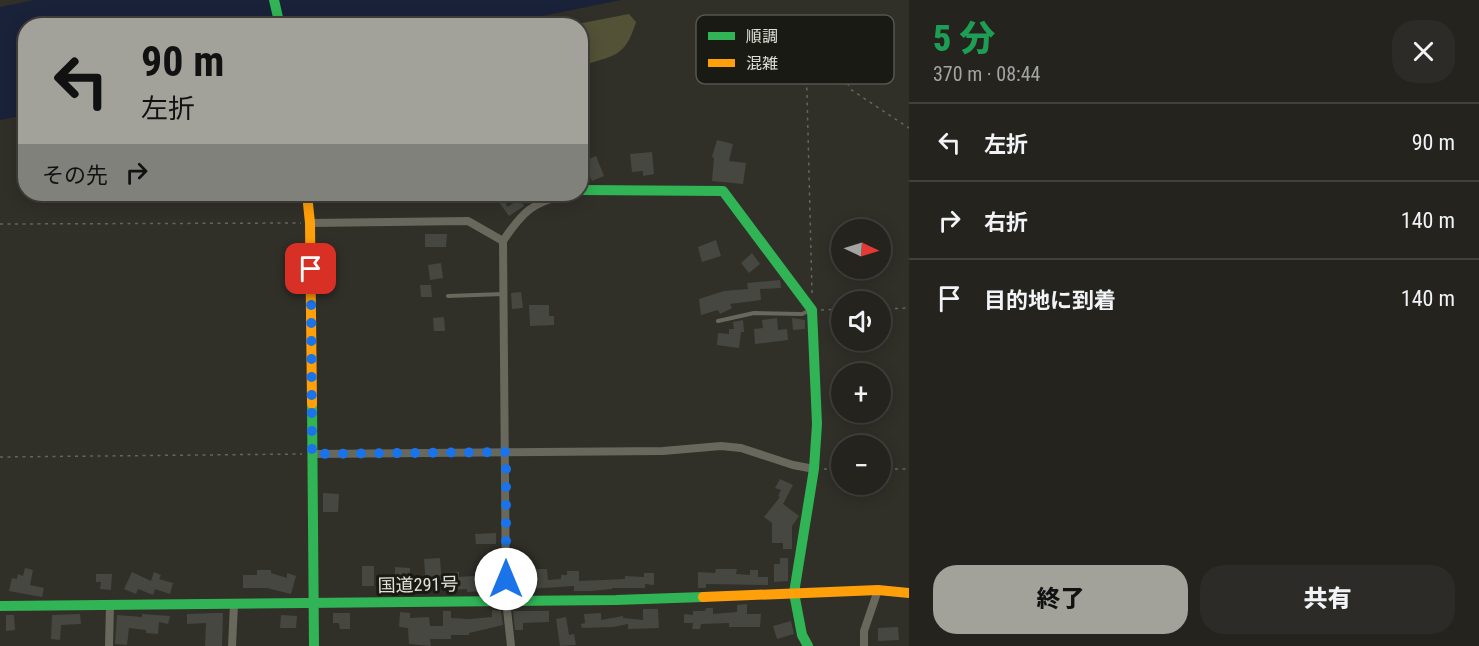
<!DOCTYPE html>
<html lang="ja">
<meta charset="utf-8">
<style>
body{margin:0;font-family:"Roboto Condensed","Noto Sans JP",sans-serif;background:#2c2b27;color:#f1f3f6;height:100vh;display:flex;flex-direction:column;font-size:22px;white-space:nowrap}
*{box-sizing:border-box;margin:0}
p{font-size:20px;color:#a3a4a4}
.icon{flex:none;width:33px;height:33px;fill:none;stroke:currentColor;stroke-width:2;stroke-linecap:round;stroke-linejoin:round}
.map{position:relative;flex:1;overflow:hidden}
.sheet{display:flex;flex-direction:column;background:#24231e;width:570px}
.sheet>*{flex:none}
.guide{position:absolute;left:18px;top:18px;width:570px;height:183px;border-radius:24px;box-shadow:0 3px 15px #0003,0 0 0 2px #41403c;background:#a2a29a;color:#111;overflow:hidden}
.needle{width:39px;rotate:94deg}
.fabs{position:absolute;left:831px;top:219px;display:grid;gap:12px}
.fabs a{display:grid;place-items:center;width:60px;height:60px;border-radius:50%;background:#24231e;box-shadow:0 3px 15px #0003,0 0 0 2px #41403c;font-size:30px}
.pin{position:absolute;display:grid;place-items:center;width:51px;height:51px;color:#fff;margin:-26px;border-radius:12px;box-shadow:0 3px 9px #0006}
.me{position:absolute;width:66px;margin:-33px;rotate:0deg;stroke-linejoin:round;filter:drop-shadow(0 0 4px #0008)}
.turn{display:flex;align-items:center;gap:21px;height:126px;padding:0 24px;font-size:27px}
.turn .icon{width:78px;height:78px;stroke-width:2.5}
.turn b{display:block;font-size:42px;line-height:51px}
.then{display:flex;align-items:center;height:57px;padding:0 24px;background:#0003;gap:12px;font-size:22px}
.round{display:grid;place-items:center;flex:none;width:63px;height:63px;border-radius:24px;background:#2c2b27}
.head{display:flex;align-items:center;justify-content:space-between;height:102px;padding:0 24px}
h1{font-size:36px;font-weight:800;line-height:45px;color:#1e9e55}
.action{display:flex;gap:12px;margin-top:auto;padding:12px 24px}
.action a{flex:1;height:69px;border-radius:24px;background:#a2a29a;color:#111;font-size:24px;font-weight:800;line-height:69px;text-align:center}
.action a+a{background:#2c2b27;color:#f1f3f6}
ul{padding:0;list-style:none}
li{display:flex;align-items:center;gap:18px;height:78px;padding:0 24px;border-top:2px solid #41403c}
li div{flex:1}
li b{display:block;font-size:22px}
li em{font-style:normal}
main{display:flex;flex:1;min-height:0}
.map>svg:first-child{display:block}
</style>
<main>
<div class="map">
<svg width="909" height="646" viewBox="0 0 909 646">
<rect width="100%" height="100%" fill="#302f28"/>
<path fill="#535237" d="M 629,14 L 636,22 C 625,58 614,55 581,66 L 580,26 L 572,25 Z"/>
<path fill="#1a223a" d="M 34,0 L 621,0 L 493,26 L 26,26 L 25,115 L 0,120 L 0,7 Z"/>
<g fill="#474741">
<path d="M 717,140 L 733,144 L 729,161 L 746,163 L 743,184 L 712,181 L 714,158 L 712,157 Z"/>
<path d="M 652,152 L 654,174 L 643,176 L 643,171 L 632,172 L 630,154 Z"/>
<path d="M 596,156 L 604,176 L 592,181 L 583,162 Z"/>
<path d="M 489,194 L 504,194 L 507,207 L 520,199 L 524,206 L 509,216 L 498,201 L 492,203 Z"/>
<path d="M 425,234 L 447,234 L 446,247 L 425,247 Z"/>
<path d="M 716,240 L 721,256 L 702,262 L 698,247 Z"/>
<path d="M 752,253 L 760,264 L 749,273 L 741,263 Z"/>
<path d="M 441,263 L 443,278 L 430,280 L 428,265 Z"/>
<path d="M 780,280 L 781,288 L 760,289 L 761,300 L 730,304 L 732,308 L 720,314 L 718,310 L 701,315 L 699,299 L 724,291 L 748,289 L 747,283 Z"/>
<path d="M 420,285 L 431,285 L 432,297 L 421,297 Z"/>
<path d="M 521,292 L 523,308 L 512,309 L 511,293 Z"/>
<path d="M 529,305 L 549,305 L 549,316 L 554,316 L 554,325 L 530,326 Z"/>
<path d="M 444,317 L 445,331 L 434,331 L 433,318 Z"/>
<path d="M 777,318 L 778,330 L 787,329 L 788,340 L 755,344 L 754,329 L 763,328 L 762,320 Z"/>
<path d="M 792,318 L 805,320 L 805,329 L 793,330 Z"/>
<path d="M 743,320 L 744,332 L 741,332 L 739,348 L 717,345 L 718,333 L 729,334 L 729,329 L 734,329 L 733,322 Z"/>
<path d="M 780,479 L 793,485 L 783,504 L 799,516 L 792,526 L 792,549 L 783,549 L 783,543 L 772,543 L 772,523 L 764,517 L 780,497 L 778,496 L 781,490 L 775,488 Z"/>
<path d="M 323,493 L 339,494 L 338,512 L 323,512 Z"/>
<path d="M 496,533 L 496,544 L 476,544 L 475,534 Z"/>
<path d="M 440,558 L 441,573 L 459,572 L 459,577 L 489,575 L 489,569 L 500,569 L 500,590 L 467,592 L 467,589 L 446,590 L 446,585 L 426,586 L 424,559 Z"/>
<path d="M 780,558 L 788,558 L 788,581 L 774,582 L 774,564 L 780,564 Z"/>
<rect x="362" y="566" width="12" height="20"/>
<path d="M 395,567 L 410,568 L 410,592 L 395,591 Z"/>
<path d="M 25,568 L 33,570 L 30,585 L 44,588 L 42,597 L 9,591 L 12,578 L 17,579 L 18,574 L 23,576 Z"/>
<path d="M 532,569 L 547,569 L 548,580 L 561,579 L 561,575 L 567,575 L 567,571 L 579,571 L 579,581 L 625,579 L 625,576 L 644,577 L 644,573 L 654,573 L 654,585 L 645,584 L 645,588 L 612,588 L 612,589 L 590,591 L 574,591 L 574,586 L 512,590 L 512,582 L 533,582 Z"/>
<path d="M 716,569 L 737,569 L 736,574 L 750,575 L 750,570 L 758,570 L 758,577 L 768,577 L 768,585 L 706,584 L 706,588 L 698,588 L 698,572 L 715,573 Z"/>
<path d="M 257,570 L 271,570 L 271,573 L 287,578 L 287,573 L 296,576 L 291,594 L 267,588 L 243,588 L 243,575 L 257,575 Z"/>
<path d="M 132,572 L 151,581 L 154,572 L 161,575 L 159,579 L 173,583 L 170,594 L 155,589 L 153,595 L 138,589 L 136,594 L 124,589 Z"/>
<path d="M 96,574 L 112,574 L 111,590 L 100,589 L 101,582 L 96,582 Z"/>
<path d="M 747,604 L 747,614 L 761,614 L 760,627 L 729,627 L 729,623 L 701,624 L 700,629 L 692,629 L 693,623 L 684,623 L 684,614 L 693,615 L 693,611 L 705,611 L 706,608 L 713,608 L 713,614 L 737,612 L 737,605 Z"/>
<path d="M 643,609 L 658,609 L 659,628 L 628,629 L 628,624 L 613,627 L 582,628 L 581,624 L 585,623 L 584,614 L 601,613 L 601,620 L 623,616 L 623,618 L 643,620 Z"/>
<path d="M 492,610 L 501,611 L 503,625 L 469,633 L 469,635 L 451,635 L 451,639 L 430,639 L 431,646 L 409,644 L 408,628 L 399,627 L 400,612 L 410,613 L 410,618 L 429,617 L 430,626 L 443,626 L 443,611 L 451,611 L 451,618 L 469,619 L 492,617 Z"/>
<path d="M 513,611 L 549,611 L 549,622 L 523,623 L 523,630 L 515,630 Z"/>
<path d="M 215,613 L 223,613 L 222,646 L 205,646 L 206,623 L 187,624 L 187,614 Z"/>
<path d="M 333,613 L 350,613 L 350,629 L 340,629 L 339,623 L 333,623 Z"/>
<path d="M 80,614 L 81,624 L 61,625 L 60,640 L 51,639 L 52,615 Z"/>
<path d="M 142,614 L 170,616 L 168,624 L 159,622 L 158,634 L 146,633 L 146,630 L 129,628 L 127,645 L 115,644 L 117,615 L 142,617 Z"/>
<path d="M 6,615 L 14,615 L 15,630 L 6,631 Z"/>
<path d="M 281,615 L 297,616 L 296,628 L 280,628 Z"/>
<path d="M 566,617 L 569,635 L 574,634 L 576,645 L 560,646 L 556,619 Z"/>
<path d="M 791,621 L 794,634 L 777,639 L 773,626 Z"/>
<path d="M 898,627 L 899,640 L 878,641 L 878,628 Z"/>
</g>
<g fill="none" stroke-linecap="round" stroke-linejoin="round">
<g stroke="#65655c" stroke-width="1.5" stroke-dasharray="3 4.5" stroke-linecap="butt">
<path d="M 0,224 L 301,223"/>
<path d="M 812,293 L 806,54 L 817,42 L 830,40 L 850,89 L 909,128"/>
<path d="M 880,309 L 909,308"/>
<path d="M 821,310 L 842,309"/>
<path d="M 0,457 L 302,454"/>
<path d="M 824,469 L 842,469"/>
<path d="M 880,469 L 909,469"/>
</g>
<g stroke="#69685d" stroke-width="4">
<path d="M 448,296 L 503,294"/>
<path d="M 718,321 L 754,313 L 802,314 L 811,310"/>
</g>
<g stroke="#69685d" stroke-width="8">
<path d="M 310,223 L 468,221 L 503,241"/>
<path d="M 312,454 L 663,451 L 721,446 L 741,448 L 793,465 L 814,469"/>
<path d="M 109,646 L 110,605"/>
<path d="M 232,646 L 234,604"/>
<path d="M 511,646 L 506,600 L 503,241 C 523,211 532,203 567,194"/>
<path d="M 864,646 L 864,631 L 878,590"/>
</g>
<g stroke="#30b455" stroke-width="10">
<path d="M 274,0 L 280,26"/>
<path d="M 580,190 L 723,191 L 812,310 L 817,424 L 814,469 L 794,593 L 802,635 L 808,646"/>
<path d="M 312,404 L 314,646"/>
<path d="M 0,606 L 616,600 L 703,597"/>
</g>
<g stroke="#ff9f0a" stroke-width="10">
<path d="M 307,194 L 310,223 L 312,404"/>
<path d="M 703,597 L 878,590 L 909,593"/>
</g>
</g>
<g fill="none" stroke-linecap="round" stroke-linejoin="round">
<path stroke="#1a73e8" stroke-width="10" stroke-dasharray="0 18" d="M 311,269 L 312,454 L 506,452 L 506,579"/>
</g>
<g text-anchor="middle" stroke-width="6" stroke-linejoin="round" paint-order="stroke">
<g font-size="18" fill="#e0e0d8" stroke="#1a1a14">
<text transform="translate(418 585) rotate(-1)" y="6">国道291号</text>
</g>
</g>
<rect x="696" y="15" width="198" height="69" rx="9" fill="#1a1a14" stroke="#55554f" stroke-width="1.5"/>
<rect x="708" y="32" width="27" height="8" fill="#30b455"/>
<rect x="708" y="59" width="27" height="8" fill="#ff9f0a"/>
<g font-size="16" fill="#e0e0d8">
<text x="746" y="42">順調</text>
<text x="746" y="69">混雑</text>
</g>
</svg>
<div class="fabs">
<a><svg class="needle" viewBox="-14 -14 28 28"><path d="M0-13l5 13h-10z" fill="#e53935"/><path d="M0 13l5-13h-10z" fill="#a3a4a4"/></svg></a>
<a><svg class="icon" aria-label="sound" viewBox="0 0 24 24"><path d="M4 9h4l5-4v14l-5-4H4zM17 9q2 3 0 6"/></svg></a>
<a>+</a>
<a>−</a>
</div>
<div class="pin" style="left:311px;top:269px;background:#d93025"><svg class="icon" aria-label="arrive" viewBox="0 0 24 24"><path d="M6 21V4h12l-3 4 3 4H6"/></svg></div>
<svg class="me" style="left:506px;top:579px" viewBox="-20 -20 40 40"><circle r="19" fill="#fff"/><path d="M0-13L10 11 0 6-10 11z" fill="#1a73e8"/></svg>
<div class="guide">
<div class="turn"><svg class="icon" aria-label="left" viewBox="0 0 24 24"><path d="M17 20v-9H6M10 6l-5 5 5 5"/></svg><div><b>90 m</b>左折</div></div>
<div class="then">その先<svg class="icon" aria-label="right" viewBox="0 0 24 24"><path d="M7 20v-9h11M14 6l5 5-5 5"/></svg></div>
</div>
</div>
<section class="sheet">
<div class="head"><div><h1>5 分</h1><p>370 m · 08:44</p></div><a class="round"><svg class="icon" aria-label="close" viewBox="0 0 24 24"><path d="M6 6l12 12M18 6L6 18"/></svg></a></div>
<ul>
<li><svg class="icon" aria-label="left" viewBox="0 0 24 24"><path d="M17 20v-9H6M10 6l-5 5 5 5"/></svg><div><b>左折</b></div><em>90 m</em></li>
<li><svg class="icon" aria-label="right" viewBox="0 0 24 24"><path d="M7 20v-9h11M14 6l5 5-5 5"/></svg><div><b>右折</b></div><em>140 m</em></li>
<li><svg class="icon" aria-label="arrive" viewBox="0 0 24 24"><path d="M6 21V4h12l-3 4 3 4H6"/></svg><div><b>目的地に到着</b></div><em>140 m</em></li>
</ul>
<div class="action"><a>終了</a><a>共有</a></div>
</section>
</main>
